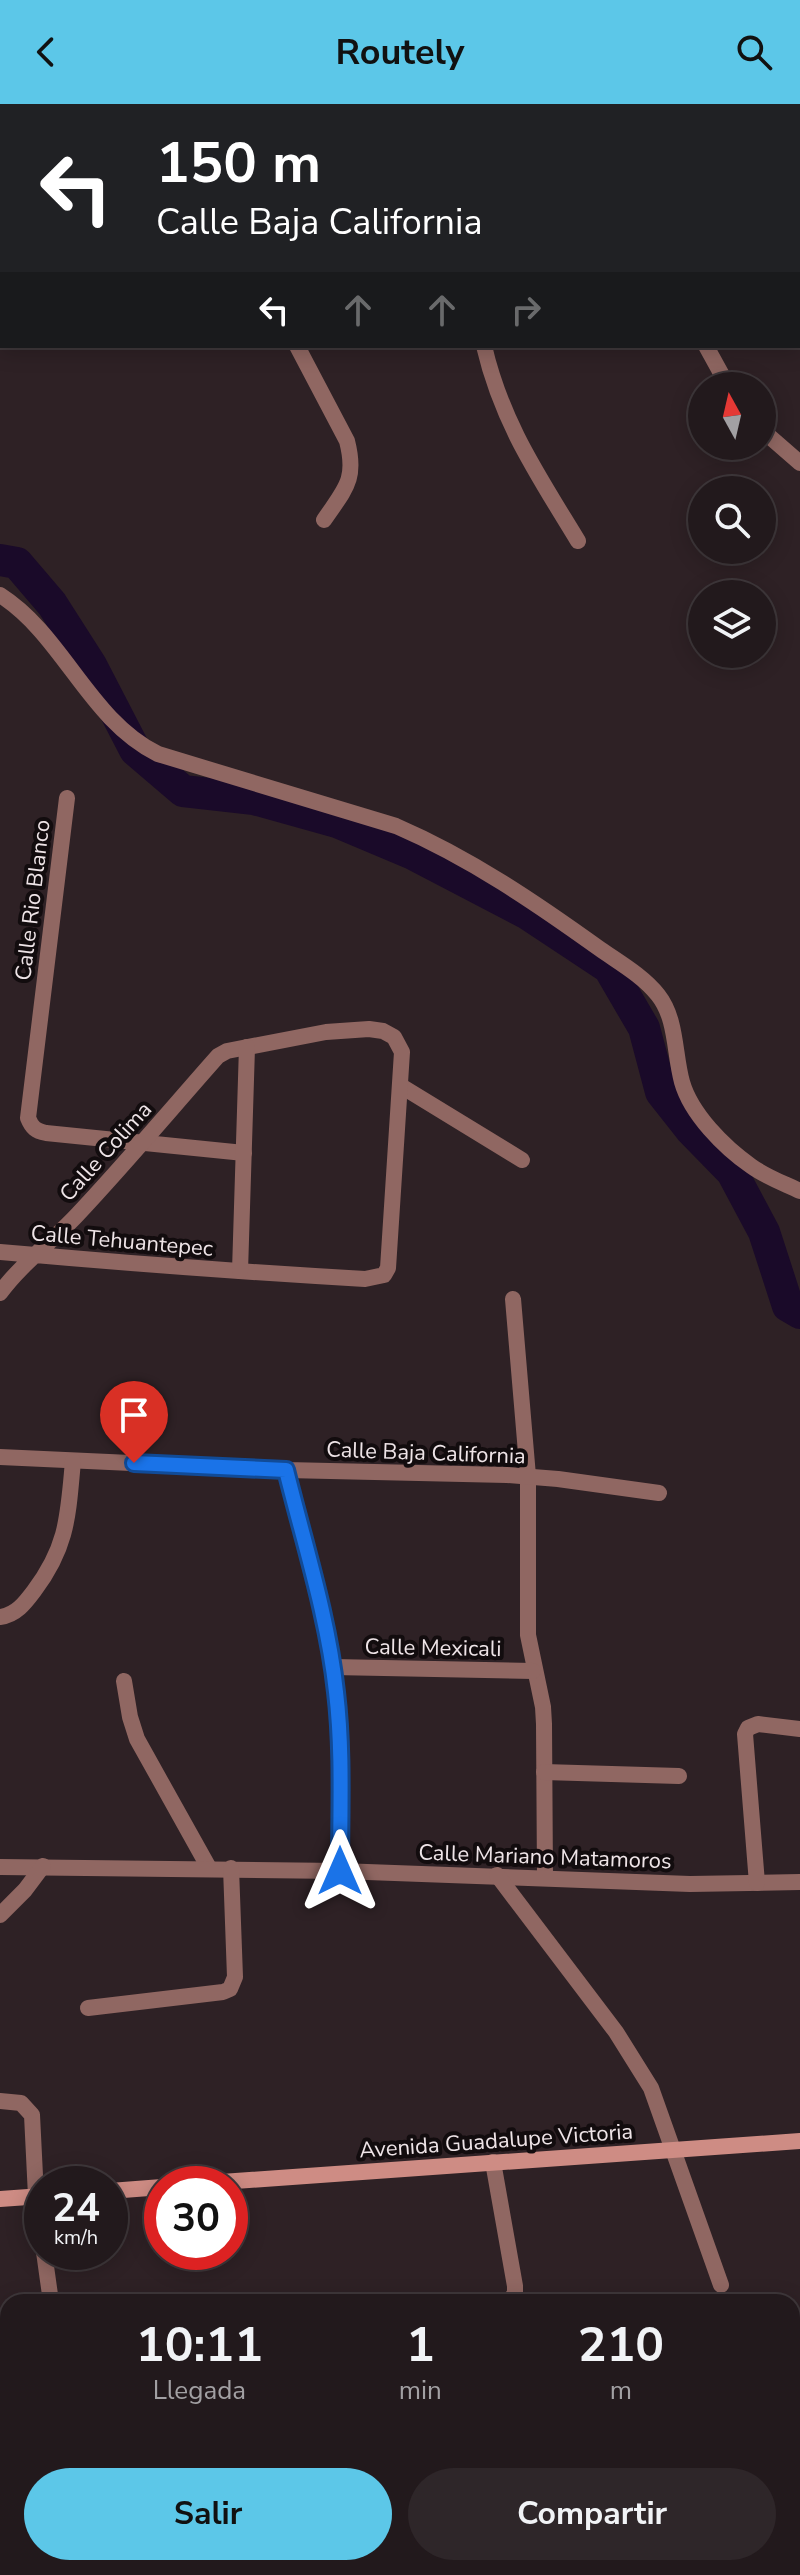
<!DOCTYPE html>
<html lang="es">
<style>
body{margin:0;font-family:"Nunito Sans",sans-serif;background:#2e2629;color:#f1f3f6;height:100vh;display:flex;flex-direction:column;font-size:30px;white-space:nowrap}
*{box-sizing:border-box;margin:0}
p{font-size:26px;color:#a2a0a3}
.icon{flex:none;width:44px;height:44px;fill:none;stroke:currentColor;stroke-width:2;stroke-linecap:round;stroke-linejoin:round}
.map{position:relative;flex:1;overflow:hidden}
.details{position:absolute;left:0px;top:2190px;width:800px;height:282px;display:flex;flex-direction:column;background:#22191c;border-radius:24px 24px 0 0;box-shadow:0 4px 20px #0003,0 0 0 2px #3f383b}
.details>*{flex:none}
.top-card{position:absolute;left:0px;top:0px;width:800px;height:244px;box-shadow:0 4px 20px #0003,0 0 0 2px #3f383b;background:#202124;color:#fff;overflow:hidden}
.needle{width:52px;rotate:352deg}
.fabs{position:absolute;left:688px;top:268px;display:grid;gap:16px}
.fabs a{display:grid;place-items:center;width:88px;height:88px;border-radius:50%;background:#22191c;box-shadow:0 4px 20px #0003,0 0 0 2px #3f383b;font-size:40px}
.speed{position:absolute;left:24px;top:2062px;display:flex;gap:16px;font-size:40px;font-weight:700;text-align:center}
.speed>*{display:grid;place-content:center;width:104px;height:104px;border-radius:50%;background:#22191c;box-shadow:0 4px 20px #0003,0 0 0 2px #3f383b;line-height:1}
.speed small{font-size:20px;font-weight:400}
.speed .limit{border:12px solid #d22;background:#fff;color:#111}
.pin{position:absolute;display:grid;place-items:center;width:68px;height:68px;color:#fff;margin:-82px -34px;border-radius:50% 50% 50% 0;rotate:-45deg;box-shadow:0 0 8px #0007}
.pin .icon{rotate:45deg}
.me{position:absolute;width:88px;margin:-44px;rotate:0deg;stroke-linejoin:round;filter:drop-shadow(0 0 6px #0008)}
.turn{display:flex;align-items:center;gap:28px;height:168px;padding:0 24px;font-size:36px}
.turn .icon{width:104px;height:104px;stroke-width:2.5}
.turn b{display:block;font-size:56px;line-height:68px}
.lanes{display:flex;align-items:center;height:76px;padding:0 24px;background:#0003;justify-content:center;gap:40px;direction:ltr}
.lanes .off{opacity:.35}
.eta{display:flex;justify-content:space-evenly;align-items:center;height:136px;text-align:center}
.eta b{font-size:48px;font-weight:700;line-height:56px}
.action{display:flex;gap:16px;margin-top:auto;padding:16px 24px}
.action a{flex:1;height:92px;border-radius:48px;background:#5cc7e8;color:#111;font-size:32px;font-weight:700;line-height:92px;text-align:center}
.action a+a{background:#2e2629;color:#f1f3f6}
header{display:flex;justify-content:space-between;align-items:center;height:104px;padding:0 24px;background:#5cc7e8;color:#111;font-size:36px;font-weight:700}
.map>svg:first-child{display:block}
</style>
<header><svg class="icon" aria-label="back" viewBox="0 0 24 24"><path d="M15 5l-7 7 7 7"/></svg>Routely<svg class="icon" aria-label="search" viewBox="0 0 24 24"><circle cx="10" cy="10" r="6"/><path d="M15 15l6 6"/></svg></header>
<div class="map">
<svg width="800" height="2471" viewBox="0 0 800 2471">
<rect width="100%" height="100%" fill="#2e2125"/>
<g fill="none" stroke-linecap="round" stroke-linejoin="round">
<path stroke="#1a0a29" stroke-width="32" d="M 0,456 L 17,459 L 52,500 L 91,561 L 135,646 L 183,687 L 254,695 L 337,718 L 413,750 L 526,809 L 609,864 L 644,924 L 661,988 L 691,1026 L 732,1068 L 764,1128 L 788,1202 L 800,1209"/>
<g stroke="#906762" stroke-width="16">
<path d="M 368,0 L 372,2"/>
<path d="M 623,0 L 624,2"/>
<path d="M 274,2 L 276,0"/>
<path d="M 308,2 L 309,0"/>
<path d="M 0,167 L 2,167"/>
<path d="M 0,230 L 2,229"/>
<path d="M 297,242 L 347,337 C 357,376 345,385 324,416"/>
<path d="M 484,242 C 502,319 538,371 578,437"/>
<path d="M 706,242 L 728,282"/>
<path d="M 762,326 L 800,359"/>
<path d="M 0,491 C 64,532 88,615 158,650 L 396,722 C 470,754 536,799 600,845 C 620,859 643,872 658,891 C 677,915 674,949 682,978 C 691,1010 724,1043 751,1062 C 766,1073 783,1079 800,1087"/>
<path d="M 67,694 L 28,1014 C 32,1024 36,1027 46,1029 L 244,1049"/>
<path d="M 401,982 L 522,1056"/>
<path d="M 0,1148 C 122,1159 244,1168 365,1175 L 384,1171 L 388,1164 L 402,948 L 394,933 L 383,927 L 369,925 L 326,928 L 227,947 L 218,952 C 171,1005 126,1059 78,1110 C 53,1137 22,1159 0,1189"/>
<path d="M 240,1167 L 247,943"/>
<path d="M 513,1195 L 528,1372 L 528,1531 L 543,1603 L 544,1620 L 545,1774"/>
<path d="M 0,1353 L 286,1366 L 507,1371 L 558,1375 L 659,1389"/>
<path d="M 286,1366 C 304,1439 328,1513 336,1588 C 343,1647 340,1707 340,1767"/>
<path d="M 0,1513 C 16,1511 25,1499 34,1487 C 68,1442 68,1411 73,1357"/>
<path d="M 333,1563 L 533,1567"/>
<path d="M 124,1577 L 130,1613 L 137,1635 L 209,1764"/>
<path d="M 544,1668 L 679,1672"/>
<path d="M 0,1763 L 340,1767 L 690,1780 L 800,1778"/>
<path d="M 497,1771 L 616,1928 L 651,1984 L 721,2181"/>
<path d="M 757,1779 L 745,1630 L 748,1624 L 758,1620 L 800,1625"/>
<path d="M 0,1811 L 25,1786 L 43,1762"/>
<path d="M 88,1904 L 223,1888 L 230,1885 L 235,1873 L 231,1764"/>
<path d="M 0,1997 L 21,1999 L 32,2011 L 36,2092 L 42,2135"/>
<path d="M 493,2058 L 515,2182 L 515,2189 L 509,2198"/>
<path d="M 44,2148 L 51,2198"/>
<path d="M 796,2345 L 800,2389"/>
<path d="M 0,2405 L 8,2404"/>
<path d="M 201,2464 L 201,2471"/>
<path d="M 62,2471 L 63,2464"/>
<path d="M 291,2471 L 291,2464"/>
</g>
<g stroke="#ce8c84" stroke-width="16">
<path d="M 194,2080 L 800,2037"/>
<path d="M 110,2087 L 162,2083"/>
<path d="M 0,2095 L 42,2092"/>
</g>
</g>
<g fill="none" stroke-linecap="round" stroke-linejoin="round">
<g stroke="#114b97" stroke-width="20">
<path id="route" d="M 134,1359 L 286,1366 C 304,1439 328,1513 336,1588 C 343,1647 340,1707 340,1767"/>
</g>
<use href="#route" stroke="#1a73e8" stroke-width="14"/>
</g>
<g text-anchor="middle" stroke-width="8" stroke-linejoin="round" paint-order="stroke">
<g font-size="22" fill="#eee4e7" stroke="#120c0e">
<text transform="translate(32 796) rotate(-83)" y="8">Calle Rio Blanco</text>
<text transform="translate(105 1047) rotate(-48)" y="8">Calle Colima</text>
<text transform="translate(122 1136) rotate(5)" y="8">Calle Tehuantepec</text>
<text transform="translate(426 1348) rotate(2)" y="8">Calle Baja California</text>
<text transform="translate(433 1543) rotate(1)" y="8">Calle Mexicali</text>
<text transform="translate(545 1752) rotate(2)" y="8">Calle Mariano Matamoros</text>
<text transform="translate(496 2036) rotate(-4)" y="8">Avenida Guadalupe Victoria</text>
</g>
</g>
</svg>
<div class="fabs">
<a><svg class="needle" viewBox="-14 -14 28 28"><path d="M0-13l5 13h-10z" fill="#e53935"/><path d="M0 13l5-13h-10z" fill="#a2a0a3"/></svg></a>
<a><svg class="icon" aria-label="search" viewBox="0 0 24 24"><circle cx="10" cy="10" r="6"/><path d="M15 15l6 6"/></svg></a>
<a><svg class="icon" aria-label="layers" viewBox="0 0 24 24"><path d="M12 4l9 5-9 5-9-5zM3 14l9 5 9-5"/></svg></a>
</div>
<div class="speed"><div>24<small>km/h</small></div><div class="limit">30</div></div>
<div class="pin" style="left:134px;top:1359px;background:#d93025"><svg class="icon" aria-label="arrive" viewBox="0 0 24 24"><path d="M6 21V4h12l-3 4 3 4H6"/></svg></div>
<svg class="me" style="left:340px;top:1767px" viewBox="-20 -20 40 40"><path d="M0-17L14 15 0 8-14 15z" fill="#1a73e8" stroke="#fff" stroke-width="4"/></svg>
<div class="top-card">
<div class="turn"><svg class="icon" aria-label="left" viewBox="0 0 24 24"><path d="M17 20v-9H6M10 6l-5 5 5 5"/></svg><div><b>150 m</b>Calle Baja California</div></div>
<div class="lanes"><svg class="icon" aria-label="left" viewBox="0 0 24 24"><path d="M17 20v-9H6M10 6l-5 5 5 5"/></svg><svg class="icon off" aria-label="ahead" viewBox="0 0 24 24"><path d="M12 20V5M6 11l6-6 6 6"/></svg><svg class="icon off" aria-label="ahead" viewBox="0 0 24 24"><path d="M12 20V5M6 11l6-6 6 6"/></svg><svg class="icon off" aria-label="right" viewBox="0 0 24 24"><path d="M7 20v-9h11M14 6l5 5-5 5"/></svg></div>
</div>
<section class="details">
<div class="eta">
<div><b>10:11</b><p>Llegada</p></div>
<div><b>1</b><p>min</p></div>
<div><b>210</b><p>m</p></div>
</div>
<div class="action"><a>Salir</a><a>Compartir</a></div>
</section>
</div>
